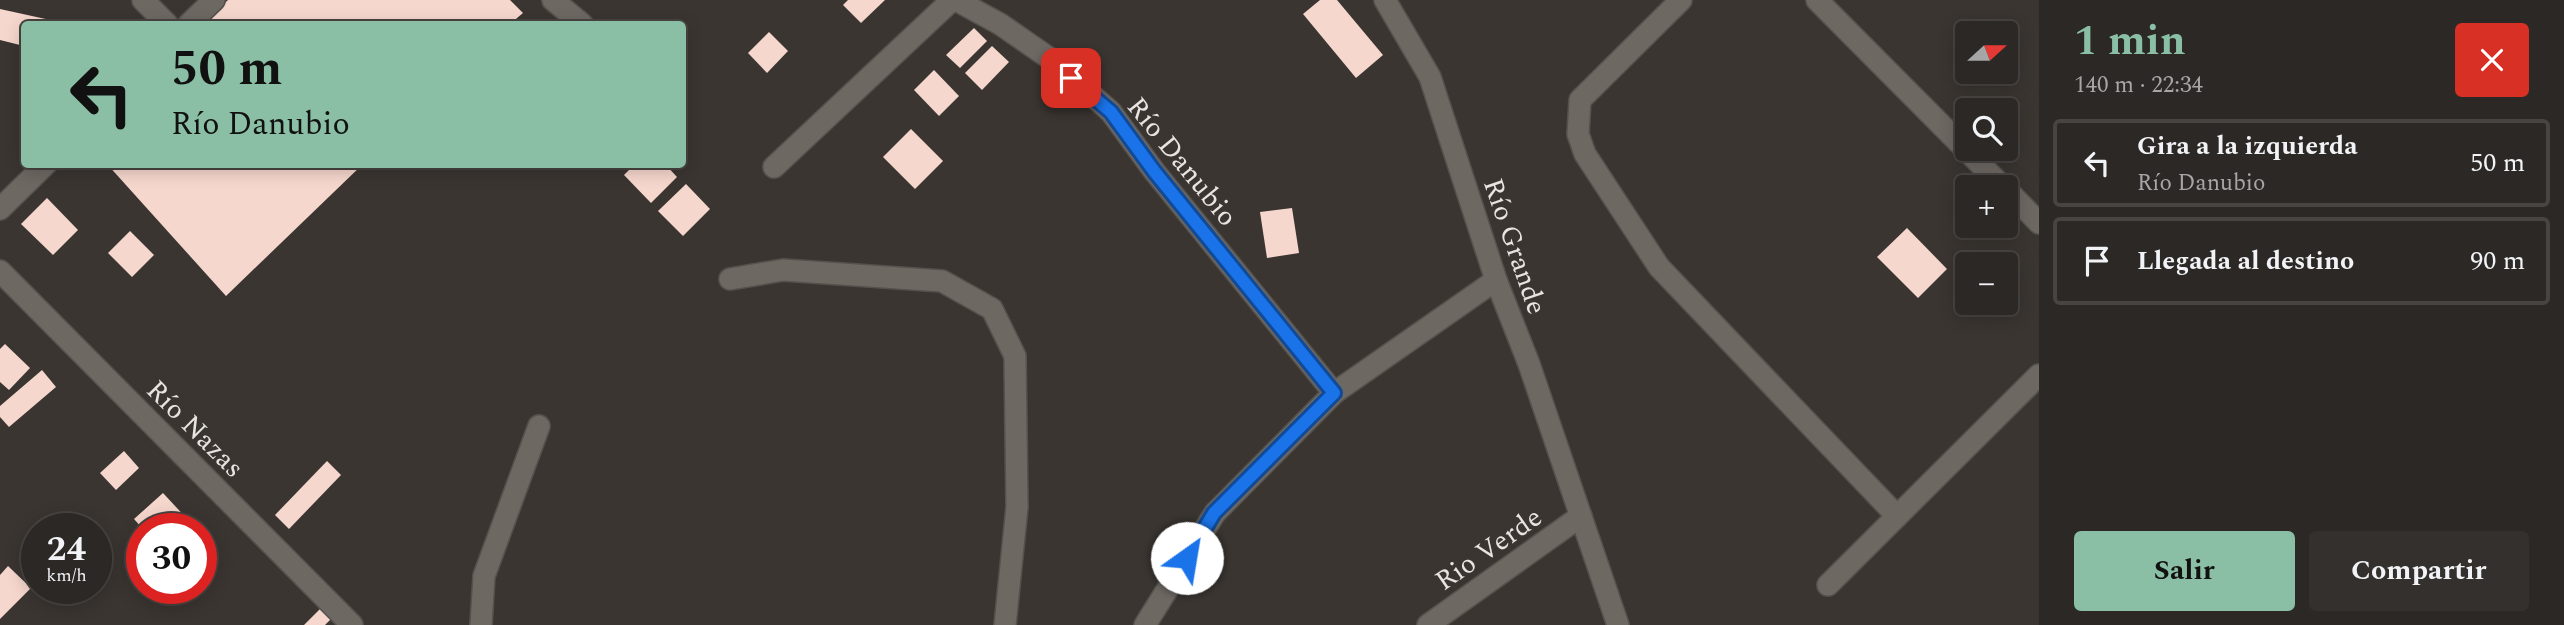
<!DOCTYPE html>
<html lang="es">
<meta charset="utf-8">
<style>
body{margin:0;font-family:Spectral,serif;background:#34302d;color:#f1f3f6;height:100vh;display:flex;flex-direction:column;font-size:26px;white-space:nowrap}
*{box-sizing:border-box;margin:0}
p{font-size:23px;color:#a6a6a7}
.icon{flex:none;width:38px;height:38px;fill:none;stroke:currentColor;stroke-width:2;stroke-linecap:round;stroke-linejoin:round}
.map{position:relative;flex:1;overflow:hidden}
.details{display:flex;flex-direction:column;background:#2c2825;width:525px}
.details>*{flex:none}
.guide{position:absolute;left:21px;top:21px;width:665px;height:147px;border-radius:7px;box-shadow:0 4px 18px #0003,0 0 0 2px #484442;background:#8abfa5;color:#111;overflow:hidden}
.needle{width:46px;rotate:69deg}
.fabs{position:absolute;left:1955px;top:21px;display:grid;gap:14px}
.fabs a{display:grid;place-items:center;width:63px;height:63px;border-radius:7px;background:#2c2825;box-shadow:0 4px 18px #0003,0 0 0 2px #484442;font-size:35px}
.speed{position:absolute;left:21px;top:513px;display:flex;gap:14px;font-size:35px;font-weight:700;text-align:center}
.speed>*{display:grid;place-content:center;width:91px;height:91px;border-radius:50%;background:#2c2825;box-shadow:0 4px 18px #0003,0 0 0 2px #484442;line-height:1}
.speed small{font-size:18px;font-weight:400}
.speed .limit{border:10px solid #d22;background:#fff;color:#111}
.pin{position:absolute;display:grid;place-items:center;width:60px;height:60px;color:#fff;margin:-30px;border-radius:14px;box-shadow:0 4px 10px #0006}
.me{position:absolute;width:77px;margin:-38px;rotate:32deg;stroke-linejoin:round;filter:drop-shadow(0 0 5px #0008)}
.turn{display:flex;align-items:center;gap:24px;height:147px;padding:0 35px;font-size:32px}
.turn .icon{width:91px;height:91px;stroke-width:2.5}
.turn b{display:block;font-size:49px;line-height:60px}
.round{display:grid;place-items:center;flex:none;width:74px;height:74px;border-radius:7px;background:#34302d}
.summary{display:flex;align-items:center;justify-content:space-between;height:119px;padding:0 35px}
h1{font-size:42px;font-weight:700;line-height:52px;color:#8abfa5}
.button{display:flex;gap:14px;margin-top:auto;padding:14px 35px}
.button a{flex:1;height:80px;border-radius:7px;background:#8abfa5;color:#111;font-size:28px;font-weight:700;line-height:80px;text-align:center}
.button a+a{background:#34302d;color:#f1f3f6}
ul{padding:0;list-style:none}
li{display:flex;align-items:center;gap:21px;height:88px;margin:0 14px 10px;padding:0 21px;border:4px solid #484442;border-radius:7px}
li div{flex:1}
li b{display:block;font-size:26px}
li em{font-style:normal}
main{display:flex;flex:1;min-height:0}
.map>svg:first-child{display:block}
</style>
<main>
<div class="map">
<svg width="2039" height="625" viewBox="0 0 2039 625">
<rect width="100%" height="100%" fill="#3a3531"/>
<g fill="#f6d7cd">
<path d="M 228,0 L 510,0 L 523,13 L 510,24 L 203,24 Z"/>
<path d="M 848,0 L 885,0 L 861,23 L 843,5 Z"/>
<path d="M 1320,0 L 1337,0 L 1383,55 L 1356,78 L 1303,14 Z"/>
<path d="M 0,9 L 64,23 L 63,24 L 24,24 L 24,46 L 0,40 Z"/>
<path d="M 974,28 L 987,41 L 960,68 L 946,55 Z"/>
<path d="M 769,32 L 788,51 L 767,73 L 748,53 Z"/>
<path d="M 992,46 L 1009,62 L 982,90 L 965,73 Z"/>
<path d="M 934,70 L 959,96 L 939,116 L 914,90 Z"/>
<path d="M 911,129 L 943,161 L 915,189 L 883,157 Z"/>
<path d="M 107,164 L 363,164 L 226,296 Z"/>
<path d="M 635,164 L 665,164 L 677,177 L 651,203 L 624,175 Z"/>
<path d="M 686,184 L 710,209 L 683,236 L 658,211 Z"/>
<path d="M 47,198 L 78,230 L 53,255 L 21,224 Z"/>
<path d="M 1292,208 L 1299,253 L 1267,258 L 1260,212 Z"/>
<path d="M 1907,228 L 1947,269 L 1918,298 L 1877,257 Z"/>
<path d="M 130,231 L 154,255 L 132,277 L 108,253 Z"/>
<path d="M 5,344 L 30,368 L 9,390 L 0,382 L 0,349 Z"/>
<path d="M 42,370 L 56,387 L 9,427 L 0,417 L 0,406 Z"/>
<path d="M 124,451 L 139,468 L 116,490 L 100,473 Z"/>
<path d="M 327,461 L 341,475 L 289,529 L 275,515 Z"/>
<path d="M 163,493 L 189,521 L 180,528 L 142,528 L 134,519 Z"/>
<path d="M 8,566 L 31,588 L 0,619 L 0,575 Z"/>
<path d="M 321,608 L 331,619 L 325,625 L 304,625 Z"/>
</g>
<g fill="none" stroke-linecap="round" stroke-linejoin="round">
<g stroke="#55514d" stroke-width="24">
<g id="minor">
<path d="M 143,0 L 167,24"/>
<path d="M 553,0 L 582,24"/>
<path d="M 956,0 L 1000,24 L 1052,60 L 1111,112 L 1154,171 L 1334,393"/>
<path d="M 1385,0 L 1430,77 L 1496,280 L 1529,364 L 1618,625"/>
<path d="M 1681,0 L 1580,100 L 1578,134 L 1585,154 L 1659,267 L 1897,516"/>
<path d="M 1817,0 L 2003,187"/>
<path d="M 189,24 L 214,0"/>
<path d="M 774,167 L 952,0"/>
<path d="M 2006,189 L 2039,223"/>
<path d="M 0,209 L 46,164"/>
<path d="M 0,271 L 352,625"/>
<path d="M 730,279 L 783,270 L 942,281 L 992,309 L 1015,356 L 1017,507 L 1005,625"/>
<path d="M 1828,585 L 2039,375"/>
<path d="M 481,625 L 484,576 L 539,426"/>
<path d="M 1145,625 L 1215,513 L 1334,393 L 1496,280"/>
<path d="M 1428,625 L 1581,516"/>
</g>
</g>
<use href="#minor" stroke="#6e6863" stroke-width="21"/>
</g>
<g fill="none" stroke-linecap="round" stroke-linejoin="round">
<g stroke="#114b97" stroke-width="18">
<path id="route" d="M 1071,78 L 1111,112 L 1154,171 L 1334,393 L 1214,513 L 1187,558"/>
</g>
<use href="#route" stroke="#1a73e8" stroke-width="12"/>
</g>
<g text-anchor="middle" stroke-width="7" stroke-linejoin="round" paint-order="stroke">
<g font-size="28" fill="#e8e4e2" stroke="#3a3531">
<text transform="translate(1183 161) rotate(51)" y="10">Río Danubio</text>
<text transform="translate(1516 246) rotate(71)" y="10">Río Grande</text>
<text transform="translate(196 428) rotate(45)" y="10">Río Nazas</text>
<text transform="translate(1488 548) rotate(-35)" y="10">Rio Verde</text>
</g>
</g>
</svg>
<div class="fabs">
<a><svg class="needle" viewBox="-14 -14 28 28"><path d="M0-13l5 13h-10z" fill="#e53935"/><path d="M0 13l5-13h-10z" fill="#a6a6a7"/></svg></a>
<a><svg class="icon" aria-label="search" viewBox="0 0 24 24"><circle cx="10" cy="10" r="6"/><path d="M15 15l6 6"/></svg></a>
<a>+</a>
<a>−</a>
</div>
<div class="speed"><div>24<small>km/h</small></div><div class="limit">30</div></div>
<div class="pin" style="left:1071px;top:78px;background:#d93025"><svg class="icon" aria-label="arrive" viewBox="0 0 24 24"><path d="M6 21V4h12l-3 4 3 4H6"/></svg></div>
<svg class="me" style="left:1187px;top:558px" viewBox="-20 -20 40 40"><circle r="19" fill="#fff"/><path d="M0-13L10 11 0 6-10 11z" fill="#1a73e8"/></svg>
<div class="guide">
<div class="turn"><svg class="icon" aria-label="left" viewBox="0 0 24 24"><path d="M17 20v-9H6M10 6l-5 5 5 5"/></svg><div><b>50 m</b>Río Danubio</div></div>
</div>
</div>
<section class="details">
<div class="summary"><div><h1>1 min</h1><p>140 m · 22:34</p></div><a class="round" style="background:#d93025;color:#fff"><svg class="icon" aria-label="close" viewBox="0 0 24 24"><path d="M6 6l12 12M18 6L6 18"/></svg></a></div>
<ul>
<li><svg class="icon" aria-label="left" viewBox="0 0 24 24"><path d="M17 20v-9H6M10 6l-5 5 5 5"/></svg><div><b>Gira a la izquierda</b><p>Río Danubio</p></div><em>50 m</em></li>
<li><svg class="icon" aria-label="arrive" viewBox="0 0 24 24"><path d="M6 21V4h12l-3 4 3 4H6"/></svg><div><b>Llegada al destino</b></div><em>90 m</em></li>
</ul>
<div class="button"><a>Salir</a><a>Compartir</a></div>
</section>
</main>
